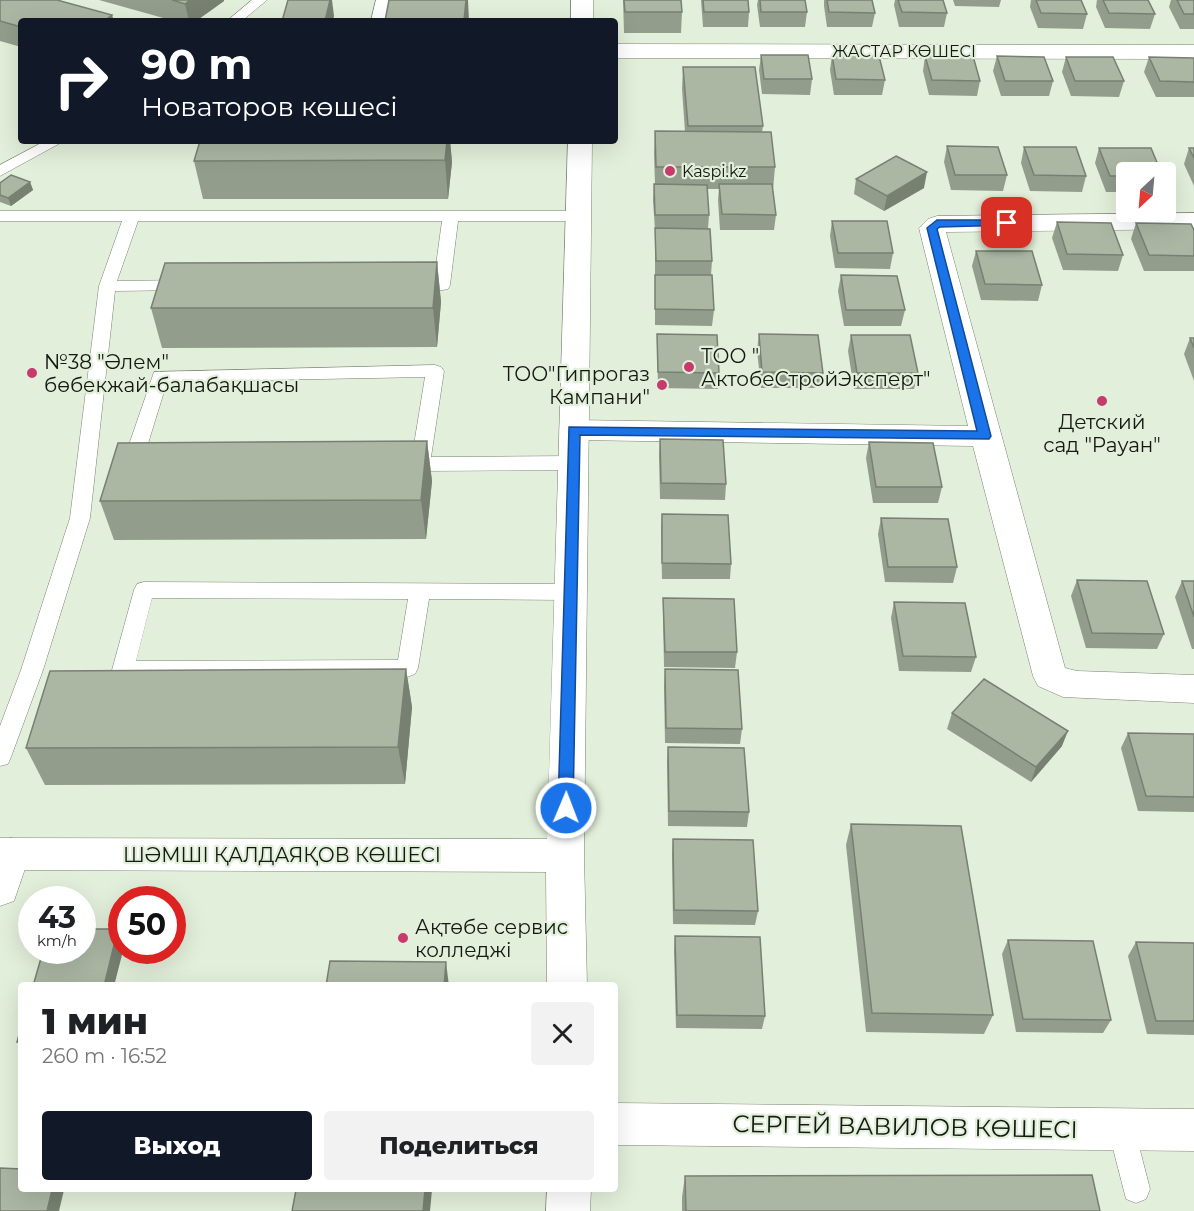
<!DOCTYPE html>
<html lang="ru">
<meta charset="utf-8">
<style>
body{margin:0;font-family:Montserrat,sans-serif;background:#f2f2f2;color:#202124;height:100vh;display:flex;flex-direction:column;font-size:22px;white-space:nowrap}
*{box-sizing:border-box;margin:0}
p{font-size:20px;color:#757577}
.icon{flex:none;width:33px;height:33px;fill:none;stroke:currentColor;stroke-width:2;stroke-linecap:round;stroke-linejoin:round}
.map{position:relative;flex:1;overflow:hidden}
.drawer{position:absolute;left:18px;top:982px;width:600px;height:210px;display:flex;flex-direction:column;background:#fff;border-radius:6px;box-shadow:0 6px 24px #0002}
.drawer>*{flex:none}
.hud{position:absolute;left:18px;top:18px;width:600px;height:126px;border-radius:6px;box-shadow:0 6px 24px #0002;background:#111827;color:#fff;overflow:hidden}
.needle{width:39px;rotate:206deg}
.fabs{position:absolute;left:1116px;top:162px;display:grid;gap:12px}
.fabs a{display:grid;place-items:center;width:60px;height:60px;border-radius:6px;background:#fff;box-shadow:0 6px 24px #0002;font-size:30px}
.speed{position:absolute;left:18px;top:886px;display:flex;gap:12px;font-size:30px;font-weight:700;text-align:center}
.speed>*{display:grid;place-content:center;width:78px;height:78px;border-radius:50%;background:#fff;box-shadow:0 6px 24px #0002;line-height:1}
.speed small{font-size:15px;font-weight:400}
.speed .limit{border:9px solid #d22;background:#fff;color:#111}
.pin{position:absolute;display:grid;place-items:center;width:51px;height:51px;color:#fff;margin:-26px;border-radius:12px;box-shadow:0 3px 9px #0006}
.me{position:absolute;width:66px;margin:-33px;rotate:1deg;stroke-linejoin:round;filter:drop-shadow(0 0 4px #0008)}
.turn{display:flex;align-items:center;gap:21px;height:126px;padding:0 24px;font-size:27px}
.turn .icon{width:78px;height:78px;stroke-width:2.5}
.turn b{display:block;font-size:42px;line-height:51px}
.round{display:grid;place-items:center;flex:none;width:63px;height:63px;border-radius:6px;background:#f2f2f2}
.headline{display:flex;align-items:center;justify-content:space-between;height:102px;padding:0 24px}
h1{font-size:36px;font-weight:800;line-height:45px}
.cta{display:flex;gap:12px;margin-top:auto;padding:12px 24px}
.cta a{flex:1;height:69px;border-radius:6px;background:#111827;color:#fff;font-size:24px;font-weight:800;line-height:69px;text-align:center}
.cta a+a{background:#f2f2f2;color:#202124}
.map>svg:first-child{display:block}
</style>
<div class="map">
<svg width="1194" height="1211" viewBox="0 0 1194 1211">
<rect width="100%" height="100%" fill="#e2efda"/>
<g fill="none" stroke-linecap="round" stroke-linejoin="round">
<g stroke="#798471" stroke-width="1">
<g id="lane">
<path d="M 252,0 L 267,0 L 242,21 L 227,21 Z"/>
<path d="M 376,0 L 390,0 L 385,21 L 371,21 Z"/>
<path d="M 45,141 L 64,141 L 0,176 L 0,165 Z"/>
<path d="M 0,211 L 578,211 L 586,216 L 578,221 L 458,221 L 450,285 L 448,289 C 435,292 417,292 404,289 L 402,285 L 404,281 L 434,280 L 442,221 L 138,221 L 117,281 L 187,280 L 193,281 L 195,285 L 193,289 L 187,290 L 115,291 L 90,518 L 43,670 L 11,757 L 8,764 L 0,766 L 0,726 L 21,670 L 70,518 L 99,286 L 122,221 L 0,221 Z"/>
<path d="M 435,365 L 441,367 L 444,371 L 431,457 L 573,456 L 580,458 L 583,463 L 580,468 L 573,470 L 420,471 L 396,469 L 393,464 L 396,459 L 412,457 L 425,377 L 167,382 L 142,463 L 144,465 L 141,470 L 134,472 L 125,470 L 122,465 L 154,372 Z"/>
<path d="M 144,582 L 570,584 L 577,586 L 580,592 L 577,598 L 570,600 L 429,599 L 418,668 L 415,674 L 407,677 L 123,679 L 115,676 L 112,670 L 134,590 L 137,584 ZM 152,598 L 408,599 L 398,660 L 136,661 Z"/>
<path d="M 1122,1115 L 1132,1119 L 1150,1189 L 1146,1199 L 1136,1203 L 1126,1199 L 1108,1129 L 1112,1119 Z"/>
</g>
</g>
<g stroke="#798471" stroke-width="1">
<g id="street">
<path d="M 615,44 L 1194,45 L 1194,59 L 615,58 Z"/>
<path d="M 1194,213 L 1194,229 L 946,232 L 1065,668 L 1077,671 L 1194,675 L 1194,703 L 1063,697 L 1038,686 L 1033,676 L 973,446 L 574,440 L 564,437 L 559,430 L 564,423 L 574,420 L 968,426 L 919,228 L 928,219 L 937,216 Z"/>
<path d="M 11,838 L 24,842 L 30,854 L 14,901 L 0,906 L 0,842 Z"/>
</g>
</g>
<g stroke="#798471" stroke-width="1">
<g id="secondary">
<rect x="571" y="0" width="22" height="21"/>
<path d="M 568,141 L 592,141 L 584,856 L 587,986 L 547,986 L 546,872 L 0,870 L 0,838 L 547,839 Z"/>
<path d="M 615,1103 L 1194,1109 L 1194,1151 L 615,1145 Z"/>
<path d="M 547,1190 L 591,1190 L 590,1211 L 546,1211 Z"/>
</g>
</g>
<use href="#lane" fill="#fff" fill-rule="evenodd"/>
<use href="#street" fill="#fff" fill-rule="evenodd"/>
<use href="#secondary" fill="#fff" fill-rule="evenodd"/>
</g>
<g fill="#939d8c">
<path d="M 0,0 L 65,2 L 21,21 L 21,47 L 0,41 Z"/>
<path d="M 99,0 L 224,0 L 224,1 L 196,21 L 174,21 Z"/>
<path d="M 623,0 L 681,0 L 682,12 L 681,33 L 624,33 Z"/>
<path d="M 701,0 L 748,0 L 749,12 L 748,27 L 703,27 Z"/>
<path d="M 758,0 L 805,0 L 807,12 L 805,27 L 760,27 L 757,5 Z"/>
<path d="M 824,0 L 872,0 L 875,13 L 872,27 L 827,27 L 824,6 Z"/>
<path d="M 895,0 L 943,0 L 947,13 L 944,27 L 899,27 L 894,5 Z"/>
<path d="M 953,0 L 1001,0 L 999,7 L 955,6 Z"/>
<path d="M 1031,0 L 1081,0 L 1087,14 L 1083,29 L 1038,28 L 1030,7 Z"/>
<path d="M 1097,0 L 1148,0 L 1155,14 L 1150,29 L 1105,28 L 1096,7 Z"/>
<path d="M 1171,0 L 1194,0 L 1194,29 L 1180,29 L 1169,7 Z"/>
<path d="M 761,55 L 812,79 L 810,95 L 762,94 L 759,70 Z"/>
<path d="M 832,55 L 885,80 L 882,95 L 834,95 L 830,70 Z"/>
<path d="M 925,56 L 980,81 L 977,96 L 929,95 L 923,71 Z"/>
<path d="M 997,56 L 1053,81 L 1049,96 L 1001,96 L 993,71 Z"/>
<path d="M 1066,57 L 1124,81 L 1119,97 L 1071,96 L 1062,72 Z"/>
<path d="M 1149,57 L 1194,58 L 1194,97 L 1156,97 L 1144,72 Z"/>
<path d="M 683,67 L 763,126 L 762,132 L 775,167 L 773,190 L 776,215 L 774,230 L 720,230 L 718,200 L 719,189 L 707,189 L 709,215 L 708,229 L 712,261 L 711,275 L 714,310 L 712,326 L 655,325 L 655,230 L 653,200 L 654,184 L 655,184 L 654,154 L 655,131 L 685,132 L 682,89 Z"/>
<path d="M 450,141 L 452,162 L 448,199 L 203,199 L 194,161 Z"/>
<path d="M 947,146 L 1007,175 L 1003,191 L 951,190 L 944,162 Z"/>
<path d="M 1024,147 L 1086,176 L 1082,192 L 1030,191 L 1021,163 Z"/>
<path d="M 1099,148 L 1126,172 L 1126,192 L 1106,192 L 1095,163 Z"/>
<path d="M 1189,148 L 1194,148 L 1194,186 L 1184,164 Z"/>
<path d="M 856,179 L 924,188 L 884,211 L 854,194 Z"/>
<path d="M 30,182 L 33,190 L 11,206 L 0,202 L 0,183 Z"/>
<path d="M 832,221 L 893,253 L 890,269 L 835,268 L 830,236 Z"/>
<path d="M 1057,222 L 1123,255 L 1118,271 L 1063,270 L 1052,238 Z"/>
<path d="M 1136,223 L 1194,230 L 1194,271 L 1144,271 L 1131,239 Z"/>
<path d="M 976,251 L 1042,285 L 1038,301 L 981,300 L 972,266 Z"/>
<path d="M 437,262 L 441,302 L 437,347 L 162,348 L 151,308 Z"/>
<path d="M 841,275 L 905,310 L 901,326 L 844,326 L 838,291 Z"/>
<path d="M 657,334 L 719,373 L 718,389 L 658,388 Z"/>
<path d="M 759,334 L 823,373 L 821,388 L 761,388 L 757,350 Z"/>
<path d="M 851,335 L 918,373 L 914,389 L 854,389 L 848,351 Z"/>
<path d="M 1190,338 L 1194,338 L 1194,381 L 1184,354 Z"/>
<path d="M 660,439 L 726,484 L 725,500 L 660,499 L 659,455 Z"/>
<path d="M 427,441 L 432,481 L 426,539 L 114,540 L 100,501 Z"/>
<path d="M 869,442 L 942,487 L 938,503 L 873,503 L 866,458 Z"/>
<path d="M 662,514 L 731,564 L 730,579 L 662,579 L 661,530 Z"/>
<path d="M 881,518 L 957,567 L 953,583 L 885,582 L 878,534 Z"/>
<path d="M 1077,580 L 1164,634 L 1157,649 L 1086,648 L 1071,596 Z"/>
<path d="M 1182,581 L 1194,581 L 1194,649 L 1192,649 L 1175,597 Z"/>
<path d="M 663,598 L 737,652 L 735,668 L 664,667 L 663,613 Z"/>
<path d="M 894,602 L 976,657 L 971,672 L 899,671 L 891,618 Z"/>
<path d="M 406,669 L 412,707 L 405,784 L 45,785 L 26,748 Z"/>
<path d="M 665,669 L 742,729 L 740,744 L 665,743 L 664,685 Z"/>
<path d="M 952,713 L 1062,746 L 1031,782 L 947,729 Z"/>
<path d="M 1128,733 L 1194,734 L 1194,812 L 1138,811 L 1121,748 Z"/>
<path d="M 668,747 L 749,812 L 747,827 L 668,826 L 667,762 Z"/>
<path d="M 851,824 L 993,1015 L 984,1034 L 866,1032 L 846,845 Z"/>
<path d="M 673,839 L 758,911 L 755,925 L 673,924 L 672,853 Z"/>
<path d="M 675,936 L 765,1016 L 762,1029 L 676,1028 L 674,950 Z"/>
<path d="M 1008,940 L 1111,1020 L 1103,1033 L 1016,1032 L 1002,954 Z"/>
<path d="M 1136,942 L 1194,943 L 1194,1035 L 1147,1034 L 1128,956 Z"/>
<path d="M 21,1027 L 21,1048 L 17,1042 Z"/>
<path d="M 685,1176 L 1100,1211 L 682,1211 L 682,1197 Z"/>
</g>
<g fill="#788072">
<path d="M 190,0 L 224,0 L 224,1 L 196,21 L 189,21 L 185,4 Z"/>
<path d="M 330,0 L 332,0 L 334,16 L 333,21 L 325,21 Z"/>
<path d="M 466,0 L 468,0 L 469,21 L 464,21 Z"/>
<path d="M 112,15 L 114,21 L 104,21 Z"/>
<path d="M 447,141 L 450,141 L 452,162 L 448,199 L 445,160 Z"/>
<path d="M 927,172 L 924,188 L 884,211 L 887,196 Z"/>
<path d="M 30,182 L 33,190 L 11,206 L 8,198 Z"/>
<path d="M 437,262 L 441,302 L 437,347 L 433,308 Z"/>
<path d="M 427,441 L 432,481 L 426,539 L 421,500 Z"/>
<path d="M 406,669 L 412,707 L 405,784 L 398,747 Z"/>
<path d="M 1068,731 L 1062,746 L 1031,782 L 1036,767 Z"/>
<path d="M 118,929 L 122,936 L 122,951 L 123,951 L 114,986 L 104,986 Z"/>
<path d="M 446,962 L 449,986 L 444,986 Z"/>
<path d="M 52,1190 L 64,1190 L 59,1211 L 47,1211 Z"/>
<path d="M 425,1190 L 432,1190 L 430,1211 L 423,1211 Z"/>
</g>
<g fill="#abb7a3" stroke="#788072" stroke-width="1.5">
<path d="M 0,0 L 57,0 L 112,15 L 104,21 L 21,21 L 21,27 L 0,21 Z"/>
<path d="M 172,0 L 190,0 L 185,4 Z"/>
<path d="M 288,0 L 330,0 L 325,21 L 282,21 Z"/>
<path d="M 389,0 L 466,0 L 464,21 L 385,21 Z"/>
<path d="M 624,0 L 681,0 L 682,12 L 625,12 Z"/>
<path d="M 703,0 L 748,0 L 749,12 L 704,12 Z"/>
<path d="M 760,0 L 805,0 L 807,12 L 761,12 Z"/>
<path d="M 827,0 L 872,0 L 875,13 L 829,12 Z"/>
<path d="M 898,0 L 943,0 L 947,13 L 902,12 Z"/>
<path d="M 1036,0 L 1081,0 L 1087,14 L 1041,13 Z"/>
<path d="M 1103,0 L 1148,0 L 1155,14 L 1109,13 Z"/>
<path d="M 1177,0 L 1194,0 L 1194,14 L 1184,14 Z"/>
<path d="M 761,55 L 808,55 L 812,79 L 764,79 Z"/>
<path d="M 832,55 L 879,56 L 885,80 L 836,79 Z"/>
<path d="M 925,56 L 973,56 L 980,81 L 932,80 Z"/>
<path d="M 997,56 L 1044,57 L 1053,81 L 1005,81 Z"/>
<path d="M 1066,57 L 1113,57 L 1124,81 L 1075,81 Z"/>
<path d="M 1149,57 L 1194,58 L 1194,82 L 1160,81 Z"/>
<path d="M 683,67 L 755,67 L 763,126 L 688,126 Z"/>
<path d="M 655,131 L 771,132 L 775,167 L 656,167 Z"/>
<path d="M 200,141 L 447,141 L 445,160 L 194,161 Z"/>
<path d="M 947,146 L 998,147 L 1007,175 L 955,175 Z"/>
<path d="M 1024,147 L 1076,147 L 1086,176 L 1034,175 Z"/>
<path d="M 1099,148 L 1151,148 L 1161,172 L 1126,172 L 1126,176 L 1110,176 Z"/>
<path d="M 1189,148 L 1194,148 L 1194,158 Z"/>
<path d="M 896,156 L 927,172 L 887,196 L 856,179 Z"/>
<path d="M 11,175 L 30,182 L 8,198 L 0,195 L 0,183 Z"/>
<path d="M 654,184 L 707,185 L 709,215 L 655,215 Z"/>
<path d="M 719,184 L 772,184 L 776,215 L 722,214 Z"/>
<path d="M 832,221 L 887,221 L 893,253 L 838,253 Z"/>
<path d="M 1057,222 L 1111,223 L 1123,255 L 1067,254 Z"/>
<path d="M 1136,223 L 1191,224 L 1194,230 L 1194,256 L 1149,255 Z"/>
<path d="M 655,228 L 710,229 L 712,261 L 656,261 Z"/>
<path d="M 976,251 L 1032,251 L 1042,285 L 985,284 Z"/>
<path d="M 437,262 L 433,308 L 151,308 L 165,263 Z"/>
<path d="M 655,275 L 712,275 L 714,310 L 655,309 Z"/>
<path d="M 841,275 L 897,276 L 905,310 L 846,310 Z"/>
<path d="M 657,334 L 717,335 L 719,373 L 658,372 Z"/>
<path d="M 759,334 L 818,335 L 823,373 L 762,372 Z"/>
<path d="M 851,335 L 910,335 L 918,373 L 857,373 Z"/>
<path d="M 1190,338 L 1194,338 L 1194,348 Z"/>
<path d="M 660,439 L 723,440 L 726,484 L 661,483 Z"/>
<path d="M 427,441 L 421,500 L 100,501 L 118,443 Z"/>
<path d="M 869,442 L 933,443 L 942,487 L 876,487 Z"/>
<path d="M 662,514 L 728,515 L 731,564 L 662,563 Z"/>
<path d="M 881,518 L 948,519 L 957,567 L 888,567 Z"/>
<path d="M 1077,580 L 1147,581 L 1164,634 L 1092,633 Z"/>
<path d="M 1182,581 L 1194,581 L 1194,617 Z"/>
<path d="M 663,598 L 734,599 L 737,652 L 665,652 Z"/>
<path d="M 894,602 L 965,603 L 976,657 L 903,656 Z"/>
<path d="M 406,669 L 398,747 L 26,748 L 50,671 Z"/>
<path d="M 665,669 L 738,670 L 742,729 L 666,728 Z"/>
<path d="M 984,679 L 1068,731 L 1036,767 L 952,713 Z"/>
<path d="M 1128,733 L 1194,734 L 1194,797 L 1146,796 Z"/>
<path d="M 668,747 L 744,748 L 749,812 L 669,811 Z"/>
<path d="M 851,824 L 961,826 L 993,1015 L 872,1013 Z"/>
<path d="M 673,839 L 753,840 L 758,911 L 674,910 Z"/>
<path d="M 82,929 L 118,929 L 104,986 L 33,986 L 43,951 L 82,951 Z"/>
<path d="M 675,936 L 760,937 L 765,1016 L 677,1015 Z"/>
<path d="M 1008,940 L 1093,941 L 1111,1020 L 1023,1019 Z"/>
<path d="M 1136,942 L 1194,943 L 1194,1021 L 1156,1021 Z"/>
<path d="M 330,961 L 446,962 L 444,986 L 326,986 Z"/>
<path d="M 21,1027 L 21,1042 L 17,1042 Z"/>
<path d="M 0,1168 L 21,1169 L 21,1190 L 52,1190 L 47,1211 L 0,1211 Z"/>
<path d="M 1092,1175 L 1100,1211 L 686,1211 L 685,1176 Z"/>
<path d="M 296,1190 L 425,1190 L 423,1211 L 292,1211 Z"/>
</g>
<path fill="#1a73e8" stroke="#114b97" stroke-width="1.5" d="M 1007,220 L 1013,223 L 1011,225 L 940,227 L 937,229 L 991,436 L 989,439 L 580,435 L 573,808 L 571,813 L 566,815 L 560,813 L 558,808 L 569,427 L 977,431 L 927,228 L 937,220 Z"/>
<g fill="#c63a6c" stroke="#e2efda" stroke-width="2">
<circle cx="670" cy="171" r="6"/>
<circle cx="689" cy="367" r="6"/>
<circle cx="32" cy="373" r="6"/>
<circle cx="662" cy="385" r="6"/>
<circle cx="1102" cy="401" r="6"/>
<circle cx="403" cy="938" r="6"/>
</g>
<g text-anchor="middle" stroke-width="4.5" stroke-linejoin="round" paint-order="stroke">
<g font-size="16" fill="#131810" stroke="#e2efda">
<text x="904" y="57">ЖАСТАР КӨШЕСІ</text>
</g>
<g font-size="16" fill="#131810" stroke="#e2efda" text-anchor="start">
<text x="682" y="177">Kaspi.kz</text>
</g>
<g font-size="20" fill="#131810" stroke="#e2efda" text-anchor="start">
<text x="701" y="363">ТОО "<tspan x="701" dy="23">АктобеСтройЭксперт"</tspan></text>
<text x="44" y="369">№38 "Әлем"<tspan x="44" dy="23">бөбекжай-балабақшасы</tspan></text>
<text x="650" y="381" text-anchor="end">ТОО"Гипрогаз<tspan x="650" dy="23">Кампани"</tspan></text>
<text x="1102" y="429" text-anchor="middle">Детский<tspan x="1102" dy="23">сад "Рауан"</tspan></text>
<text x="415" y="934">Ақтөбе сервис<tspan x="415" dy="23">колледжі</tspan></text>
</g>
<g font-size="20" fill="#131810" stroke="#e2efda">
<text x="282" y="862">ШӘМШІ ҚАЛДАЯҚОВ КӨШЕСІ</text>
</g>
<g font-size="24" fill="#131810" stroke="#e2efda">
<text transform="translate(905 1127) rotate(1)" y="8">СЕРГЕЙ ВАВИЛОВ КӨШЕСІ</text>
</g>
</g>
</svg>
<div class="fabs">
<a><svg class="needle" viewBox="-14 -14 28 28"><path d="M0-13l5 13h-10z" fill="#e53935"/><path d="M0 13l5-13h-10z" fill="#757577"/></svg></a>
</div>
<div class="speed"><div>43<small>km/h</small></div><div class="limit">50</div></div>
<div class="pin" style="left:1007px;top:223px;background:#d93025"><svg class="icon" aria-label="arrive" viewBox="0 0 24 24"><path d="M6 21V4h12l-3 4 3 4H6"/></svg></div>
<svg class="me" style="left:566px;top:808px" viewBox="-20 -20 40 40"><circle r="17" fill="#1a73e8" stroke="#fff" stroke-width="3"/><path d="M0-11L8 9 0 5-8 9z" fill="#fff"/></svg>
<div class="hud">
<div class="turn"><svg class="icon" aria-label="right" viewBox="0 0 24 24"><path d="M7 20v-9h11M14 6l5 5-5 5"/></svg><div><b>90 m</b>Новаторов көшесі</div></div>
</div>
<section class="drawer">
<div class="headline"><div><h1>1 мин</h1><p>260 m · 16:52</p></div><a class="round"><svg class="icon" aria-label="close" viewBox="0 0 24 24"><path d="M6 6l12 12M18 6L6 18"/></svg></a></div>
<div class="cta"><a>Выход</a><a>Поделиться</a></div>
</section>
</div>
